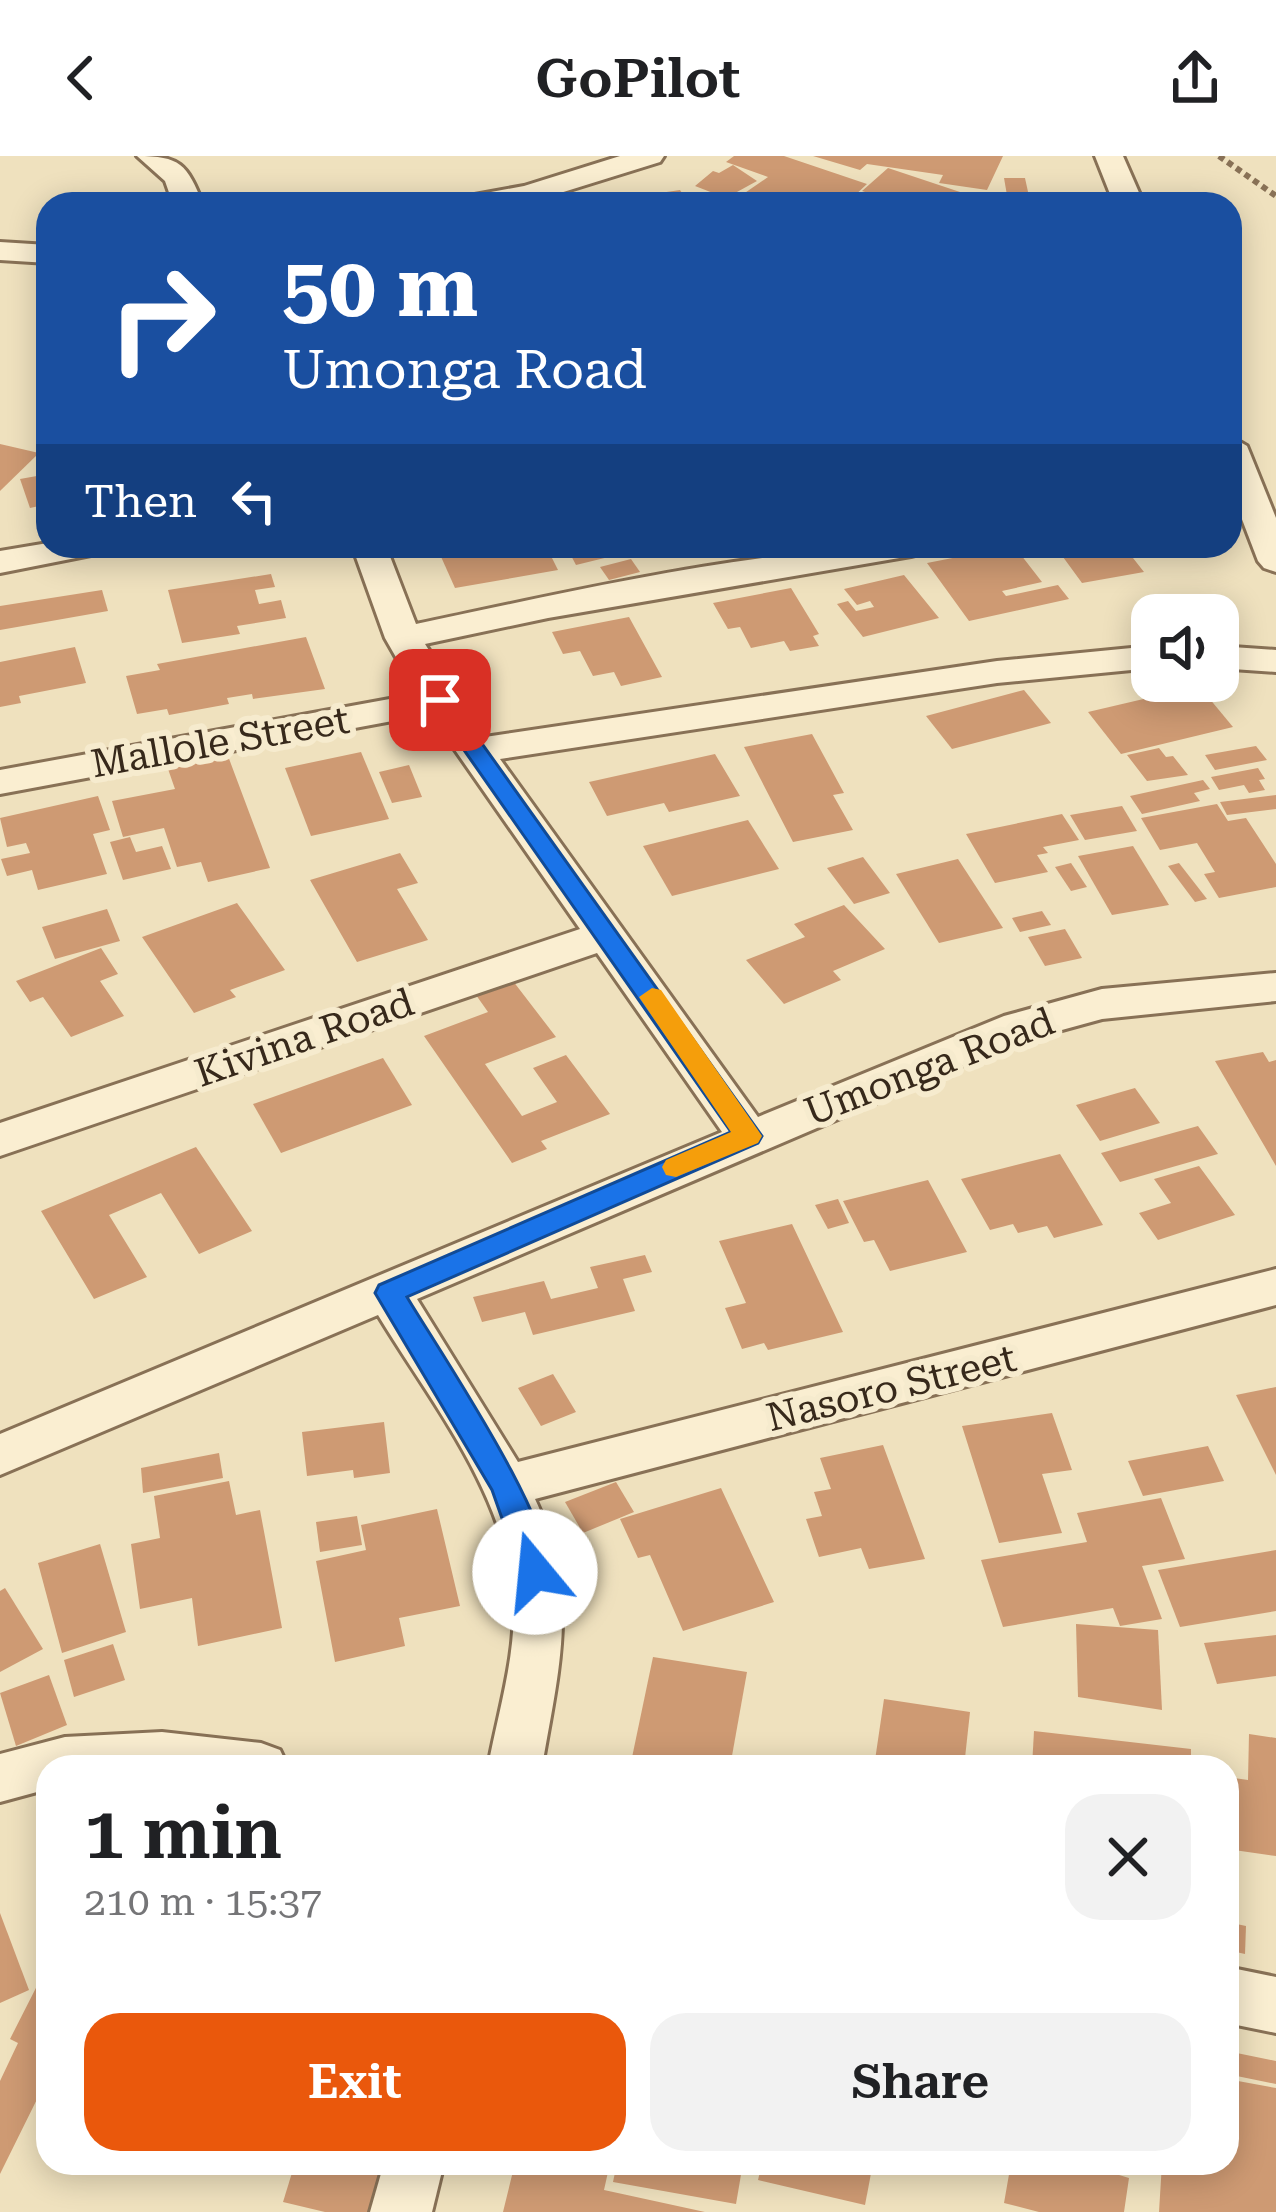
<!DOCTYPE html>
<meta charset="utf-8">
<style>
body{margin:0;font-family:"Roboto Serif",serif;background:#f2f2f2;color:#202124;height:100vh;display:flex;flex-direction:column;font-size:45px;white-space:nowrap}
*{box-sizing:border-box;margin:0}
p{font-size:39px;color:#757577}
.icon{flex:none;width:66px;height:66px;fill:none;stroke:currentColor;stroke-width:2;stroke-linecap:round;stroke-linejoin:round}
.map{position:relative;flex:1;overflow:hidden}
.panel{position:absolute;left:36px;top:1599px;width:1203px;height:420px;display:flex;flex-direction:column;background:#fff;border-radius:36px;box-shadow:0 6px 30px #0003}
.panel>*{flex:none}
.top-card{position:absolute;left:36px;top:36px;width:1206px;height:366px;border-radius:36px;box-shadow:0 6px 30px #0003;background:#1a4fa0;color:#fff;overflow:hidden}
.controls{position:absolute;left:1131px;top:438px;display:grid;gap:24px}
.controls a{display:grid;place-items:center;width:108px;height:108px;border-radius:24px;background:#fff;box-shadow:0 6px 30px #0003;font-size:60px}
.pin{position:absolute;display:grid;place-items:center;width:102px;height:102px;color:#fff;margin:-51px;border-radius:24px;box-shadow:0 6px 18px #0006}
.me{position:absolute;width:132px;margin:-66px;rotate:343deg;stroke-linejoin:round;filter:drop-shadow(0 0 9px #0008)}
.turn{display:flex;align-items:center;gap:42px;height:252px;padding:0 48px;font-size:54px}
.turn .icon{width:156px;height:156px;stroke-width:2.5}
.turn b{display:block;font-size:84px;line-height:102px}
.then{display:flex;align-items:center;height:114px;padding:0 48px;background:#0003;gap:24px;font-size:45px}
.round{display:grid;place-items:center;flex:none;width:126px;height:126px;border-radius:36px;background:#f2f2f2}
.headline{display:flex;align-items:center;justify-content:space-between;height:204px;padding:0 48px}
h1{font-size:72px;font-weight:600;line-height:90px}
.primary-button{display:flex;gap:24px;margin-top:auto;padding:24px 48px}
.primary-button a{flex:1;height:138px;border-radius:36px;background:#ea580c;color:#fff;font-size:48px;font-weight:600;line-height:138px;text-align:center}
.primary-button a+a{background:#f2f2f2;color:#202124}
header{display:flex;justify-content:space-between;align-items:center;height:156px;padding:0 48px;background:#fff;font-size:54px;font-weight:600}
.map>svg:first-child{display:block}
</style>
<header><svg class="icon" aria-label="back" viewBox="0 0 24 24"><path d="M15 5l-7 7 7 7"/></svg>GoPilot<svg class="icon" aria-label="share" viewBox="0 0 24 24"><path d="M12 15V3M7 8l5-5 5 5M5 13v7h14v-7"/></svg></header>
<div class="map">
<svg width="1276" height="2056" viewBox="0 0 1276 2056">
<rect width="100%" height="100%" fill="#efe1be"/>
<g fill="#ce9a73">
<path d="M 734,0 L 784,0 L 867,28 L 852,42 L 860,37 L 871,38 L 862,35 L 888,12 L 972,40 L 962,48 L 924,42 L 921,44 L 929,48 L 899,48 L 876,40 L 872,48 L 741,48 L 736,43 L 768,21 L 726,6 Z"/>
<path d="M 813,0 L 1003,0 L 987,34 L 939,27 L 943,19 L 867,8 L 860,14 Z"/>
<path d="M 733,9 L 757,25 L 726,42 L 695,30 L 713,15 L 719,17 Z"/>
<path d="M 1004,22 L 1025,22 L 1030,45 L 1008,45 Z"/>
<path d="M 680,34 L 689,48 L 659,48 L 653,38 Z"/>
<path d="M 0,288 L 39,297 L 0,335 Z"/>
<path d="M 48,318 L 48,348 L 30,352 L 20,323 Z"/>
<path d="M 458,390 L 546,390 L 558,414 L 455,432 L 438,394 Z"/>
<path d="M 566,390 L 678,390 L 678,392 L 636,401 L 633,395 L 576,409 Z"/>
<path d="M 1014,390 L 1042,426 L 1002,435 L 1006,440 L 1058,429 L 1069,443 L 969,465 L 927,407 Z"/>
<path d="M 1055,390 L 1151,390 L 1157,397 L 1133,402 L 1144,416 L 1082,427 Z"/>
<path d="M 631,403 L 640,416 L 609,424 L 600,411 Z"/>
<path d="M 271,418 L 275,431 L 255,434 L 259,448 L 281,444 L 286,462 L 237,470 L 240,478 L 182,487 L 168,434 Z"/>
<path d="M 904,419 L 939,462 L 863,481 L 837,448 L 848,445 L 856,455 L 874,451 L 870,445 L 857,449 L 844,433 Z"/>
<path d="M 791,432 L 819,478 L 813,480 L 819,490 L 790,495 L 784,485 L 751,492 L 740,471 L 728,473 L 713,447 Z"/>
<path d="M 102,434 L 108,455 L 0,474 L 0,450 Z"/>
<path d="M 629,461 L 662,521 L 621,530 L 614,516 L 593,520 L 580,495 L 563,498 L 552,476 Z"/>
<path d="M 306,481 L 325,533 L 253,543 L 252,538 L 227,542 L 229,548 L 169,559 L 167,553 L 137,558 L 126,520 L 160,514 L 157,508 Z"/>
<path d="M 75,491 L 86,527 L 19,540 L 21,547 L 0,551 L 0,506 Z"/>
<path d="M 1199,530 L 1233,571 L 1121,598 L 1088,556 Z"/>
<path d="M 1024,534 L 1051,567 L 952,593 L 926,560 Z"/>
<path d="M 812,578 L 844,637 L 833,639 L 853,674 L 793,686 L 744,591 Z"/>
<path d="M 1256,590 L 1267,604 L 1215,614 L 1205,599 Z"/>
<path d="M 1159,592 L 1166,601 L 1173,600 L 1188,619 L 1147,625 L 1127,599 Z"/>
<path d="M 361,596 L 389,663 L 311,680 L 285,612 Z"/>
<path d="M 715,598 L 740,640 L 669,656 L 664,647 L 607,660 L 589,626 Z"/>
<path d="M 228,600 L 270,712 L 208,726 L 201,706 L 177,711 L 164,672 L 123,681 L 112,645 L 175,633 L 168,613 Z"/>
<path d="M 409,609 L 422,641 L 392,647 L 379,616 Z"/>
<path d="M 1258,612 L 1265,623 L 1259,624 L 1265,634 L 1249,637 L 1244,629 L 1219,634 L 1211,621 Z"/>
<path d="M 1203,624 L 1210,633 L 1194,637 L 1200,645 L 1142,658 L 1130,640 Z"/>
<path d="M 1276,639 L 1276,653 L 1227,659 L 1220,646 Z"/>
<path d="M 98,640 L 110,674 L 93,678 L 107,718 L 38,734 L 32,714 L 7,720 L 1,703 L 30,697 L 26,687 L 7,691 L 0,662 Z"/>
<path d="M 1217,648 L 1228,665 L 1246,662 L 1276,708 L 1276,731 L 1219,742 L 1204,718 L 1215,716 L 1197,687 L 1160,694 L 1141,662 Z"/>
<path d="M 1122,650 L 1137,675 L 1085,684 L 1070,659 Z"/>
<path d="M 1062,658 L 1079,684 L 1043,691 L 1048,697 L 1037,699 L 1048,716 L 995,727 L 966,678 Z"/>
<path d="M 748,664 L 779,713 L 672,740 L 643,690 Z"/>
<path d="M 130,681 L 136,696 L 162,690 L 171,713 L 123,724 L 110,686 Z"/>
<path d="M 1133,690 L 1169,749 L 1112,759 L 1078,700 Z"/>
<path d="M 400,697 L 418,727 L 397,733 L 428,784 L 357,806 L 310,724 Z"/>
<path d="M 863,701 L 890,737 L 854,748 L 827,712 Z"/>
<path d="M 958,703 L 1003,772 L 939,787 L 896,718 Z"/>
<path d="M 1071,707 L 1087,731 L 1071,735 L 1055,711 Z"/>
<path d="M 1179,707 L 1207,743 L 1195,746 L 1168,710 Z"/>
<path d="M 237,747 L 285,814 L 230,834 L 236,841 L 194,857 L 142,781 Z"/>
<path d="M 844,749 L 885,793 L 833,815 L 841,824 L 784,848 L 746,804 L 805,781 L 794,768 Z"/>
<path d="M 107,753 L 120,785 L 55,803 L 42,771 Z"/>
<path d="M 1042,755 L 1051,769 L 1020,776 L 1012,762 Z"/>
<path d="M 1065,773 L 1082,802 L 1045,810 L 1028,781 Z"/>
<path d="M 101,792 L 118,818 L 100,825 L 124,860 L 71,881 L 43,841 L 30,846 L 16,825 Z"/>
<path d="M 513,825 L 556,881 L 485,908 L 522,960 L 557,946 L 533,912 L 566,899 L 610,958 L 541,985 L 547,993 L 512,1007 L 424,880 L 488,856 L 476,839 Z"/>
<path d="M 1263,896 L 1269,906 L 1276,904 L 1276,1010 L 1215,905 Z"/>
<path d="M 383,902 L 412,949 L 281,997 L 253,948 Z"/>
<path d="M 1135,932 L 1160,967 L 1100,985 L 1076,949 Z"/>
<path d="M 1198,970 L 1218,998 L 1120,1026 L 1101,997 Z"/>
<path d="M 196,991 L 252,1075 L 199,1098 L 161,1037 L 109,1059 L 147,1121 L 94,1143 L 41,1055 Z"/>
<path d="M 1060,998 L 1103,1069 L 1054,1082 L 1047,1070 L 1018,1077 L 1013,1068 L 990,1074 L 961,1023 Z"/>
<path d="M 1199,1010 L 1235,1059 L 1158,1084 L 1139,1057 L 1171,1047 L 1154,1023 Z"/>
<path d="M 928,1024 L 967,1096 L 890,1115 L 874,1084 L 864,1086 L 843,1045 Z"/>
<path d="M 838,1043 L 849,1067 L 828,1073 L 815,1049 Z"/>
<path d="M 792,1068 L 843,1176 L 768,1194 L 764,1187 L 742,1193 L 725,1152 L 746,1147 L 719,1085 Z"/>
<path d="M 645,1099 L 652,1116 L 623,1123 L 635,1155 L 533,1179 L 525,1156 L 482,1166 L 473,1141 L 544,1125 L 551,1143 L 598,1132 L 590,1111 Z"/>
<path d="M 553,1218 L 576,1256 L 541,1270 L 518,1232 Z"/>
<path d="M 1276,1231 L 1276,1319 L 1236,1239 Z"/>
<path d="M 1052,1257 L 1072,1314 L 1042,1318 L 1062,1377 L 999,1387 L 962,1270 Z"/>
<path d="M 384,1266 L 390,1317 L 354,1322 L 353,1314 L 307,1320 L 302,1276 Z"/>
<path d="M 883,1289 L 925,1403 L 869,1413 L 861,1392 L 819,1401 L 806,1363 L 822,1360 L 814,1336 L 831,1333 L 820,1302 Z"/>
<path d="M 1208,1290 L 1224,1325 L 1143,1340 L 1128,1305 Z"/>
<path d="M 219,1297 L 223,1322 L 143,1337 L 141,1312 Z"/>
<path d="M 229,1325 L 236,1359 L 260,1354 L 282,1472 L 198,1490 L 192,1442 L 140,1453 L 131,1388 L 160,1382 L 154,1340 Z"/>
<path d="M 616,1326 L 634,1356 L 583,1377 L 565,1346 Z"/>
<path d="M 721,1332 L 774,1446 L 683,1475 L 650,1399 L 638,1402 L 620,1363 Z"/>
<path d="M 1161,1342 L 1185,1403 L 1142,1410 L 1162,1463 L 1120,1470 L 1113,1452 L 1003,1471 L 981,1404 L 1087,1386 L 1077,1357 Z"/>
<path d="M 437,1353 L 460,1450 L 399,1462 L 405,1490 L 335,1506 L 316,1405 L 366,1394 L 361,1369 Z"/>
<path d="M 357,1360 L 362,1389 L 320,1396 L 316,1366 Z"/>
<path d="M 100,1388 L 126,1476 L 62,1497 L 38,1407 Z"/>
<path d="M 1276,1394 L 1276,1455 L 1180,1471 L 1158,1414 Z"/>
<path d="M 5,1432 L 43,1493 L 0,1516 L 0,1435 Z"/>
<path d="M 1076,1468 L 1158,1474 L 1162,1554 L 1078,1541 Z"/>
<path d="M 1276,1479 L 1276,1520 L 1217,1528 L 1204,1487 Z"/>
<path d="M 113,1488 L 125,1524 L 74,1541 L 64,1504 Z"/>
<path d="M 653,1501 L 747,1516 L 730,1611 L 630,1611 Z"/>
<path d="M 49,1519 L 67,1569 L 16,1590 L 0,1537 Z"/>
<path d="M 884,1543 L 970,1556 L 964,1611 L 874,1611 Z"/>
<path d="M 1034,1575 L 1191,1593 L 1191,1611 L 1032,1611 Z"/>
<path d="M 1249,1578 L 1276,1582 L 1276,1700 L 1227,1693 L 1227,1621 L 1248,1624 Z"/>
<path d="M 0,1757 L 29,1834 L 0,1847 Z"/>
<path d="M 1227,1766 L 1246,1770 L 1245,1798 L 1227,1794 Z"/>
<path d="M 42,1820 L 48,1822 L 48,1921 L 0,2018 L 0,1925 L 18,1887 L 10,1883 Z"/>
<path d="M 1227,1895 L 1276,1905 L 1276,1928 L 1227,1918 Z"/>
<path d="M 1227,1923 L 1276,1932 L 1276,2056 L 1159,2056 L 1162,2007 L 1227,2007 Z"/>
<path d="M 295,2007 L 383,2007 L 368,2056 L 325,2056 L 283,2046 Z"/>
<path d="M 515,2007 L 610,2007 L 604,2034 L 705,2056 L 503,2056 Z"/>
<path d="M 617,2007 L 743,2007 L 736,2048 L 613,2026 Z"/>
<path d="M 762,2007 L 873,2007 L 865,2049 L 758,2024 Z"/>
<path d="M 1011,2007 L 1108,2007 L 1106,2015 L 1129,2022 L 1124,2056 L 1039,2056 L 1004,2047 Z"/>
</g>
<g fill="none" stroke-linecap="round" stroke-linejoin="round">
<g stroke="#887156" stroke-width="6">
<g id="street">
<path d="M 137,0 C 180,0 187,8 203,48 L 173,48 L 165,25 Z"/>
<path d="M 620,0 L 664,0 L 660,6 L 528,47 L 453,48 L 458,42 L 524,30 Z"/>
<path d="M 1095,0 L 1123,0 L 1144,48 L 1114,48 Z"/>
<path d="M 0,86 L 48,89 L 48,107 L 0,104 Z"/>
<path d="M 1230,280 L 1247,290 L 1276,362 L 1276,416 L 1264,412 L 1258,405 L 1230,332 Z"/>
<path d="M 48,387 L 48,390 L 106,390 L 101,397 L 0,417 L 0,395 Z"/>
<path d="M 352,390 L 386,390 L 416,468 C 579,434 762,390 928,390 L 923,397 L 911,400 L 548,462 L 425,488 L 485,581 L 997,505 L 1152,490 L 1152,512 L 997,527 L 500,603 L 758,961 L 1004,860 L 1102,833 L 1276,817 L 1276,845 L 1102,863 L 1018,886 L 417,1143 L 518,1306 L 1276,1113 L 1276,1149 L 535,1343 C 580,1439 559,1511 542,1611 L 488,1611 C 498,1556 518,1495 513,1438 C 504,1335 430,1245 378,1159 L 0,1319 L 0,1278 L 722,976 L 597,797 L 0,1000 L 0,967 L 580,773 L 430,558 L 0,638 L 0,614 L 417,538 L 385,482 Z"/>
<path d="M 1218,490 L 1276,494 L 1276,516 L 1218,512 Z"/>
<path d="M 162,1576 L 261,1587 L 280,1594 L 288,1611 L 48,1611 L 48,1633 L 0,1646 L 0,1598 L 65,1581 Z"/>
<path d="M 1227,1811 L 1276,1821 L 1276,1877 L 1227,1867 Z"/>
<path d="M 384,2007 L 444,2007 L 432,2056 L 370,2056 Z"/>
</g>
</g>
<path stroke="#887156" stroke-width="6" stroke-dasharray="6 4.5" stroke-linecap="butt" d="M 1219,0 L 1276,40"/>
<use href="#street" fill="#faeed1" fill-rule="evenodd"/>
</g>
<path fill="#1a73e8" stroke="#114b97" stroke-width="3" d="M 440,538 L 448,540 L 762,980 L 758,987 L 407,1141 C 434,1187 567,1382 546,1425 L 535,1429 L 524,1425 L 492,1334 L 375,1137 L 379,1129 L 731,976 L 429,544 Z"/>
<path fill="#f59e0b" d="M 652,832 L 661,834 L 762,980 L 758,987 L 676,1021 L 666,1019 L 662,1011 L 666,1004 L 731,976 L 639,841 Z"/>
<g text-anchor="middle" stroke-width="12" stroke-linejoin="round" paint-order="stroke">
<g font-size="39" fill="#37291b" stroke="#f6ebce">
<text transform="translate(220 585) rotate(-10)" y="14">Mallole Street</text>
<text transform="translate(304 881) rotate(-19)" y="14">Kivina Road</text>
<text transform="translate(929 910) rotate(-21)" y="14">Umonga Road</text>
<text transform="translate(891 1231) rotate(-14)" y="14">Nasoro Street</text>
</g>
</g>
</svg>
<div class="controls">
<a><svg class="icon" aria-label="sound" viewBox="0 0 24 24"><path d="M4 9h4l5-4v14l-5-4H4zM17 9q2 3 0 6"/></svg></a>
</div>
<div class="pin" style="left:440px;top:544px;background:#d93025"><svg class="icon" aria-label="arrive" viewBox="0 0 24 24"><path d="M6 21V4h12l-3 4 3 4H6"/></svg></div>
<svg class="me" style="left:535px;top:1416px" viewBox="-20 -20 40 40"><circle r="19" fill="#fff"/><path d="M0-13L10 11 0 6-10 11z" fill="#1a73e8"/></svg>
<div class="top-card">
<div class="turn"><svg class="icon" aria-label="right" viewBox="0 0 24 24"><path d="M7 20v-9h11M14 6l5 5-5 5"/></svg><div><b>50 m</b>Umonga Road</div></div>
<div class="then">Then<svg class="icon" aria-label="left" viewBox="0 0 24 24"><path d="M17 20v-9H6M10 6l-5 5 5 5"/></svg></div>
</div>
<section class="panel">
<div class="headline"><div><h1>1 min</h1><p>210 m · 15:37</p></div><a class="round"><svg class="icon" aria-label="close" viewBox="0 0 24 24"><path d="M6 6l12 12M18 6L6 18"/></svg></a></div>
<div class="primary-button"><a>Exit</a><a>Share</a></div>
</section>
</div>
